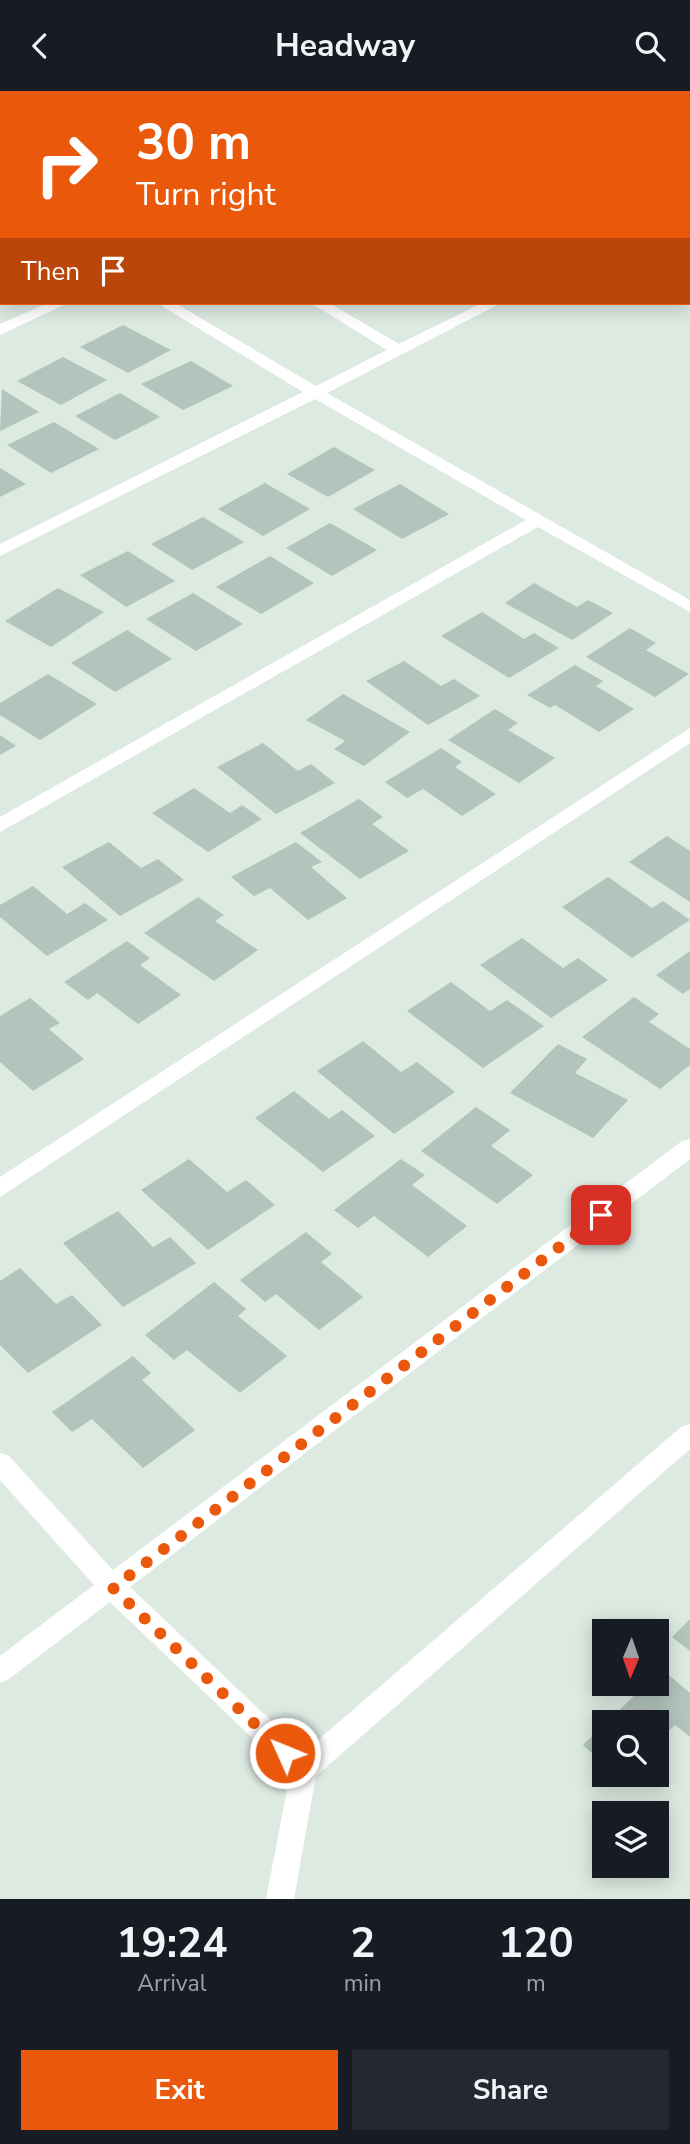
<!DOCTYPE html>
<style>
body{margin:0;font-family:"Nunito Sans",sans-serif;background:#242831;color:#f1f3f6;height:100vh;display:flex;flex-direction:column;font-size:26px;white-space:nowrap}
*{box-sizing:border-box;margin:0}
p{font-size:23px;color:#9ea1a6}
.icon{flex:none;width:38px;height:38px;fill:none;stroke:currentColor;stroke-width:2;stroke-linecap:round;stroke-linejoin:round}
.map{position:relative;height:1808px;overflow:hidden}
.sheet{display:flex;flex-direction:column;background:#171b24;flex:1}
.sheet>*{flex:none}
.hud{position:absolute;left:0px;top:0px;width:691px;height:214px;box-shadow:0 4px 18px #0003;background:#ea580c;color:#fff;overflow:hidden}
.needle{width:46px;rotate:182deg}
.controls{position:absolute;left:592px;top:1528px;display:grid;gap:14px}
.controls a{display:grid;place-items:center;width:77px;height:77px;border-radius:0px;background:#171b24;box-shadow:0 4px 18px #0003;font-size:35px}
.pin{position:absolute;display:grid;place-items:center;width:60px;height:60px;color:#fff;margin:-30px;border-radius:14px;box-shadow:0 4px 10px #0006}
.me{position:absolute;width:77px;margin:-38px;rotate:314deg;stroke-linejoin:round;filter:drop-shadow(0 0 5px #0008)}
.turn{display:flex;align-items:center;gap:24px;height:147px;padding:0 21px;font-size:32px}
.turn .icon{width:91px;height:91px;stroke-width:2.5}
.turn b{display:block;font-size:49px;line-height:60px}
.then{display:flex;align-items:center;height:66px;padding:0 21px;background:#0003;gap:14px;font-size:26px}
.eta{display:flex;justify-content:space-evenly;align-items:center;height:119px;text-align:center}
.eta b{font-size:42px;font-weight:700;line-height:49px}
.button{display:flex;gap:14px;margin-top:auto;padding:14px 21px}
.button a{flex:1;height:80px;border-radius:0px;background:#ea580c;color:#fff;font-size:28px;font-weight:700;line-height:80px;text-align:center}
.button a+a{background:#242831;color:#f1f3f6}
header{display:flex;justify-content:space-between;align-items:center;height:91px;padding:0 21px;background:#171b24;font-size:32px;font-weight:700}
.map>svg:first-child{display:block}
</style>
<header><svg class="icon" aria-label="back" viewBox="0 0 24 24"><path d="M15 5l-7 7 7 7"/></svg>Headway<svg class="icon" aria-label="search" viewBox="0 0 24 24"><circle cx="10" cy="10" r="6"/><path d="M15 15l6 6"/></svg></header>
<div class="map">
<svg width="690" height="1808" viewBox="0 0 690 1808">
<rect width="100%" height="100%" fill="#dceae2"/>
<g fill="#b2c4bb">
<path d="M 123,234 L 171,259 L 128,282 L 80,256 Z"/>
<path d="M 63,266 L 107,289 L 61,314 L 17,290 Z"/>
<path d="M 191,270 L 233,295 L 183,319 L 141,293 Z"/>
<path d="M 2,298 L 39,321 L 0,340 Z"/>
<path d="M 120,302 L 160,326 L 115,349 L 75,325 Z"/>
<path d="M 54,331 L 99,358 L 51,382 L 7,354 Z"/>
<path d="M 334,356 L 375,379 L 328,406 L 287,383 Z"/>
<path d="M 0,377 L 26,393 L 0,406 Z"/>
<path d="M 265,392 L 310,418 L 263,445 L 218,418 Z"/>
<path d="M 400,393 L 449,423 L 402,448 L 353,418 Z"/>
<path d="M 203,426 L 244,451 L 192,479 L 151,453 Z"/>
<path d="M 330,432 L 377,459 L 332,485 L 286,457 Z"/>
<path d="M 128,460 L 175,490 L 126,516 L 80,484 Z"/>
<path d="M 270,465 L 314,492 L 261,523 L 216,496 Z"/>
<path d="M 534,492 L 577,516 L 588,509 L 613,522 L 572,549 L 505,512 Z"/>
<path d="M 58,497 L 104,521 L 51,556 L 5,530 Z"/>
<path d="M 193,502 L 243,533 L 196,560 L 146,528 Z"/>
<path d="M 482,521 L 524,548 L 534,542 L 559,557 L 509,587 L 441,545 Z"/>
<path d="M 630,537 L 656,552 L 646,559 L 689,583 L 655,606 L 586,566 Z"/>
<path d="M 127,539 L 172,568 L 115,601 L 71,572 Z"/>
<path d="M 404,570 L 441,595 L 454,588 L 480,605 L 428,634 L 366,590 Z"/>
<path d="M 575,574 L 603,590 L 596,595 L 634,618 L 599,641 L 555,614 L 550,617 L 527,604 Z"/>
<path d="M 48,583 L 97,613 L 40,649 L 0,624 L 0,612 Z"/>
<path d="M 343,603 L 410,641 L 364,675 L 334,658 L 345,650 L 306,629 Z"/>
<path d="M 495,618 L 518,632 L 508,639 L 555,667 L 519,692 L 448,649 Z"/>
<path d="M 0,644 L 16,655 L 0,664 Z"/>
<path d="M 263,652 L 298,680 L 311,673 L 335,692 L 276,723 L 217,676 Z"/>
<path d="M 441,657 L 462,671 L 455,676 L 496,703 L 462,725 L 423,698 L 407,707 L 385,691 Z"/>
<path d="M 194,697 L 230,722 L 242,714 L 262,728 L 208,761 L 152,722 Z"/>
<path d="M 359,708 L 383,726 L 372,733 L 409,760 L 360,788 L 300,742 Z"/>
<path d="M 667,745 L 690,760 L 690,811 L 629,771 Z"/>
<path d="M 109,751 L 141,777 L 158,768 L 184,789 L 120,825 L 62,776 Z"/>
<path d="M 296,751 L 322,771 L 311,776 L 347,807 L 308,829 L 270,797 L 254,805 L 231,786 Z"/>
<path d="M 608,786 L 652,817 L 663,810 L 690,829 L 632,867 L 562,816 Z"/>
<path d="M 33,795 L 67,823 L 85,812 L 108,829 L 47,865 L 0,826 L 0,814 Z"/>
<path d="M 198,806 L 224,824 L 215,830 L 258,859 L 214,890 L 144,842 Z"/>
<path d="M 522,847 L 563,877 L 578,867 L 608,889 L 551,927 L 480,874 Z"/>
<path d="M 127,850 L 150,867 L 140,874 L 181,904 L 138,933 L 97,902 L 88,909 L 64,891 Z"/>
<path d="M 690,860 L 690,898 L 683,903 L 656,884 Z"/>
<path d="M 451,891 L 490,920 L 507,909 L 544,935 L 483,977 L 407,920 Z"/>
<path d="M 634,906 L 659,923 L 649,931 L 690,958 L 690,974 L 660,998 L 582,946 Z"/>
<path d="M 30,907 L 60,932 L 49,938 L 84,968 L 33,1000 L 0,971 L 0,925 Z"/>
<path d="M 363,950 L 401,981 L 417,971 L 455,1001 L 394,1043 L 317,980 Z"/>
<path d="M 558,953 L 587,968 L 575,982 L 628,1009 L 593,1047 L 510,1002 Z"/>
<path d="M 294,1000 L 329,1028 L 342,1019 L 375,1045 L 323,1081 L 255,1027 Z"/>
<path d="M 476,1016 L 510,1039 L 491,1055 L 533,1084 L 497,1113 L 421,1060 Z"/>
<path d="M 189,1068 L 227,1101 L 246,1089 L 275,1114 L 208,1159 L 141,1099 Z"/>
<path d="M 401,1068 L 425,1084 L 412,1094 L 467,1135 L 428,1166 L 374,1125 L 358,1137 L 334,1119 Z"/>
<path d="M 118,1120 L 153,1156 L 170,1146 L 196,1172 L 123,1216 L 63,1152 Z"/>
<path d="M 306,1141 L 332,1163 L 321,1171 L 363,1206 L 319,1239 L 276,1203 L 265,1211 L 240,1189 Z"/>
<path d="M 20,1177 L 56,1213 L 72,1204 L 102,1234 L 28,1282 L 0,1254 L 0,1190 Z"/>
<path d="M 214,1191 L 246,1218 L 238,1225 L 287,1265 L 240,1302 L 187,1259 L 174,1269 L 145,1244 Z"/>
<path d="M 133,1265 L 151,1282 L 142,1289 L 195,1339 L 143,1377 L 92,1328 L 72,1341 L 52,1321 Z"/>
<path d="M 690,1528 L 690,1560 L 672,1546 Z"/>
<path d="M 656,1573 L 690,1602 L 690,1646 L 675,1634 L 656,1652 L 656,1631 L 607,1631 L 642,1597 L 637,1592 L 656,1592 Z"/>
<path d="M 604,1634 L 604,1673 L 583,1654 Z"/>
</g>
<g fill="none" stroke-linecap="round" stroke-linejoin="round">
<g fill="#fff" fill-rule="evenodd">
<path d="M 141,0 L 157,0 L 139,2 Z"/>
<rect x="0" y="26" width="2" height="9"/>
<rect x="0" y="109" width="2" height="9"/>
<path d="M 48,212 L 68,212 L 0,244 L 0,233 Z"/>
<path d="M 157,212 L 175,212 L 316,295 L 387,259 L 311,212 L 329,212 L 399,253 L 482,212 L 501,212 L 327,302 L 690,509 L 690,521 L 538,436 L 0,741 L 0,726 L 526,429 L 315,308 L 0,465 L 0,453 L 303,301 Z"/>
<path d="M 690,637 L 690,652 L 0,1106 L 0,1086 Z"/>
<path d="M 690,1048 L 690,1068 L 130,1496 L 304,1661 L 681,1336 L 690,1333 L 690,1358 L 316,1685 L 294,1808 L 266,1808 L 290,1683 L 110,1511 L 9,1588 L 0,1592 L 0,1565 L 94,1494 L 0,1389 L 0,1362 L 9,1365 L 113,1479 L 682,1050 Z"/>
</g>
</g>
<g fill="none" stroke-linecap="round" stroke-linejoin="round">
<path stroke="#ea580c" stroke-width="12" stroke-dasharray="0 21.6" d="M 285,1662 L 113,1497 L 601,1124"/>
</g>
</svg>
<div class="controls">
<a><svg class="needle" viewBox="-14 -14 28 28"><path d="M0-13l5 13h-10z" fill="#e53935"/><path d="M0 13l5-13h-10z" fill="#9ea1a6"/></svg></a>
<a><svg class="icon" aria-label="search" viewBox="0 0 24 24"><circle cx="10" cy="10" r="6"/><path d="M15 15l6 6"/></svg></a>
<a><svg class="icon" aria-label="layers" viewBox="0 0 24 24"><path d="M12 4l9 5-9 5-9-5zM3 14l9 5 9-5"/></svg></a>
</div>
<div class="pin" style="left:601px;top:1124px;background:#d93025"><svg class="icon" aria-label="arrive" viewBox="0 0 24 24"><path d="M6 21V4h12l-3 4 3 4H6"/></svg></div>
<svg class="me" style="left:285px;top:1662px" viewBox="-20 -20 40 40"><circle r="17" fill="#ea580c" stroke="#fff" stroke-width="3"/><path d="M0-11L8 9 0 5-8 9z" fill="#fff"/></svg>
<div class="hud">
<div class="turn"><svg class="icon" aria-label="right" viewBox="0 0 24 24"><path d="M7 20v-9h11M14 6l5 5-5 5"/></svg><div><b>30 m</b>Turn right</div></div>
<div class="then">Then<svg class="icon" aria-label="arrive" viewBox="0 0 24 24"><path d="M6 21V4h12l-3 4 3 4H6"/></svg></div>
</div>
</div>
<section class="sheet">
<div class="eta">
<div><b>19:24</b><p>Arrival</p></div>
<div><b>2</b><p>min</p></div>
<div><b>120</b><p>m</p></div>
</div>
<div class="button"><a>Exit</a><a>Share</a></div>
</section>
